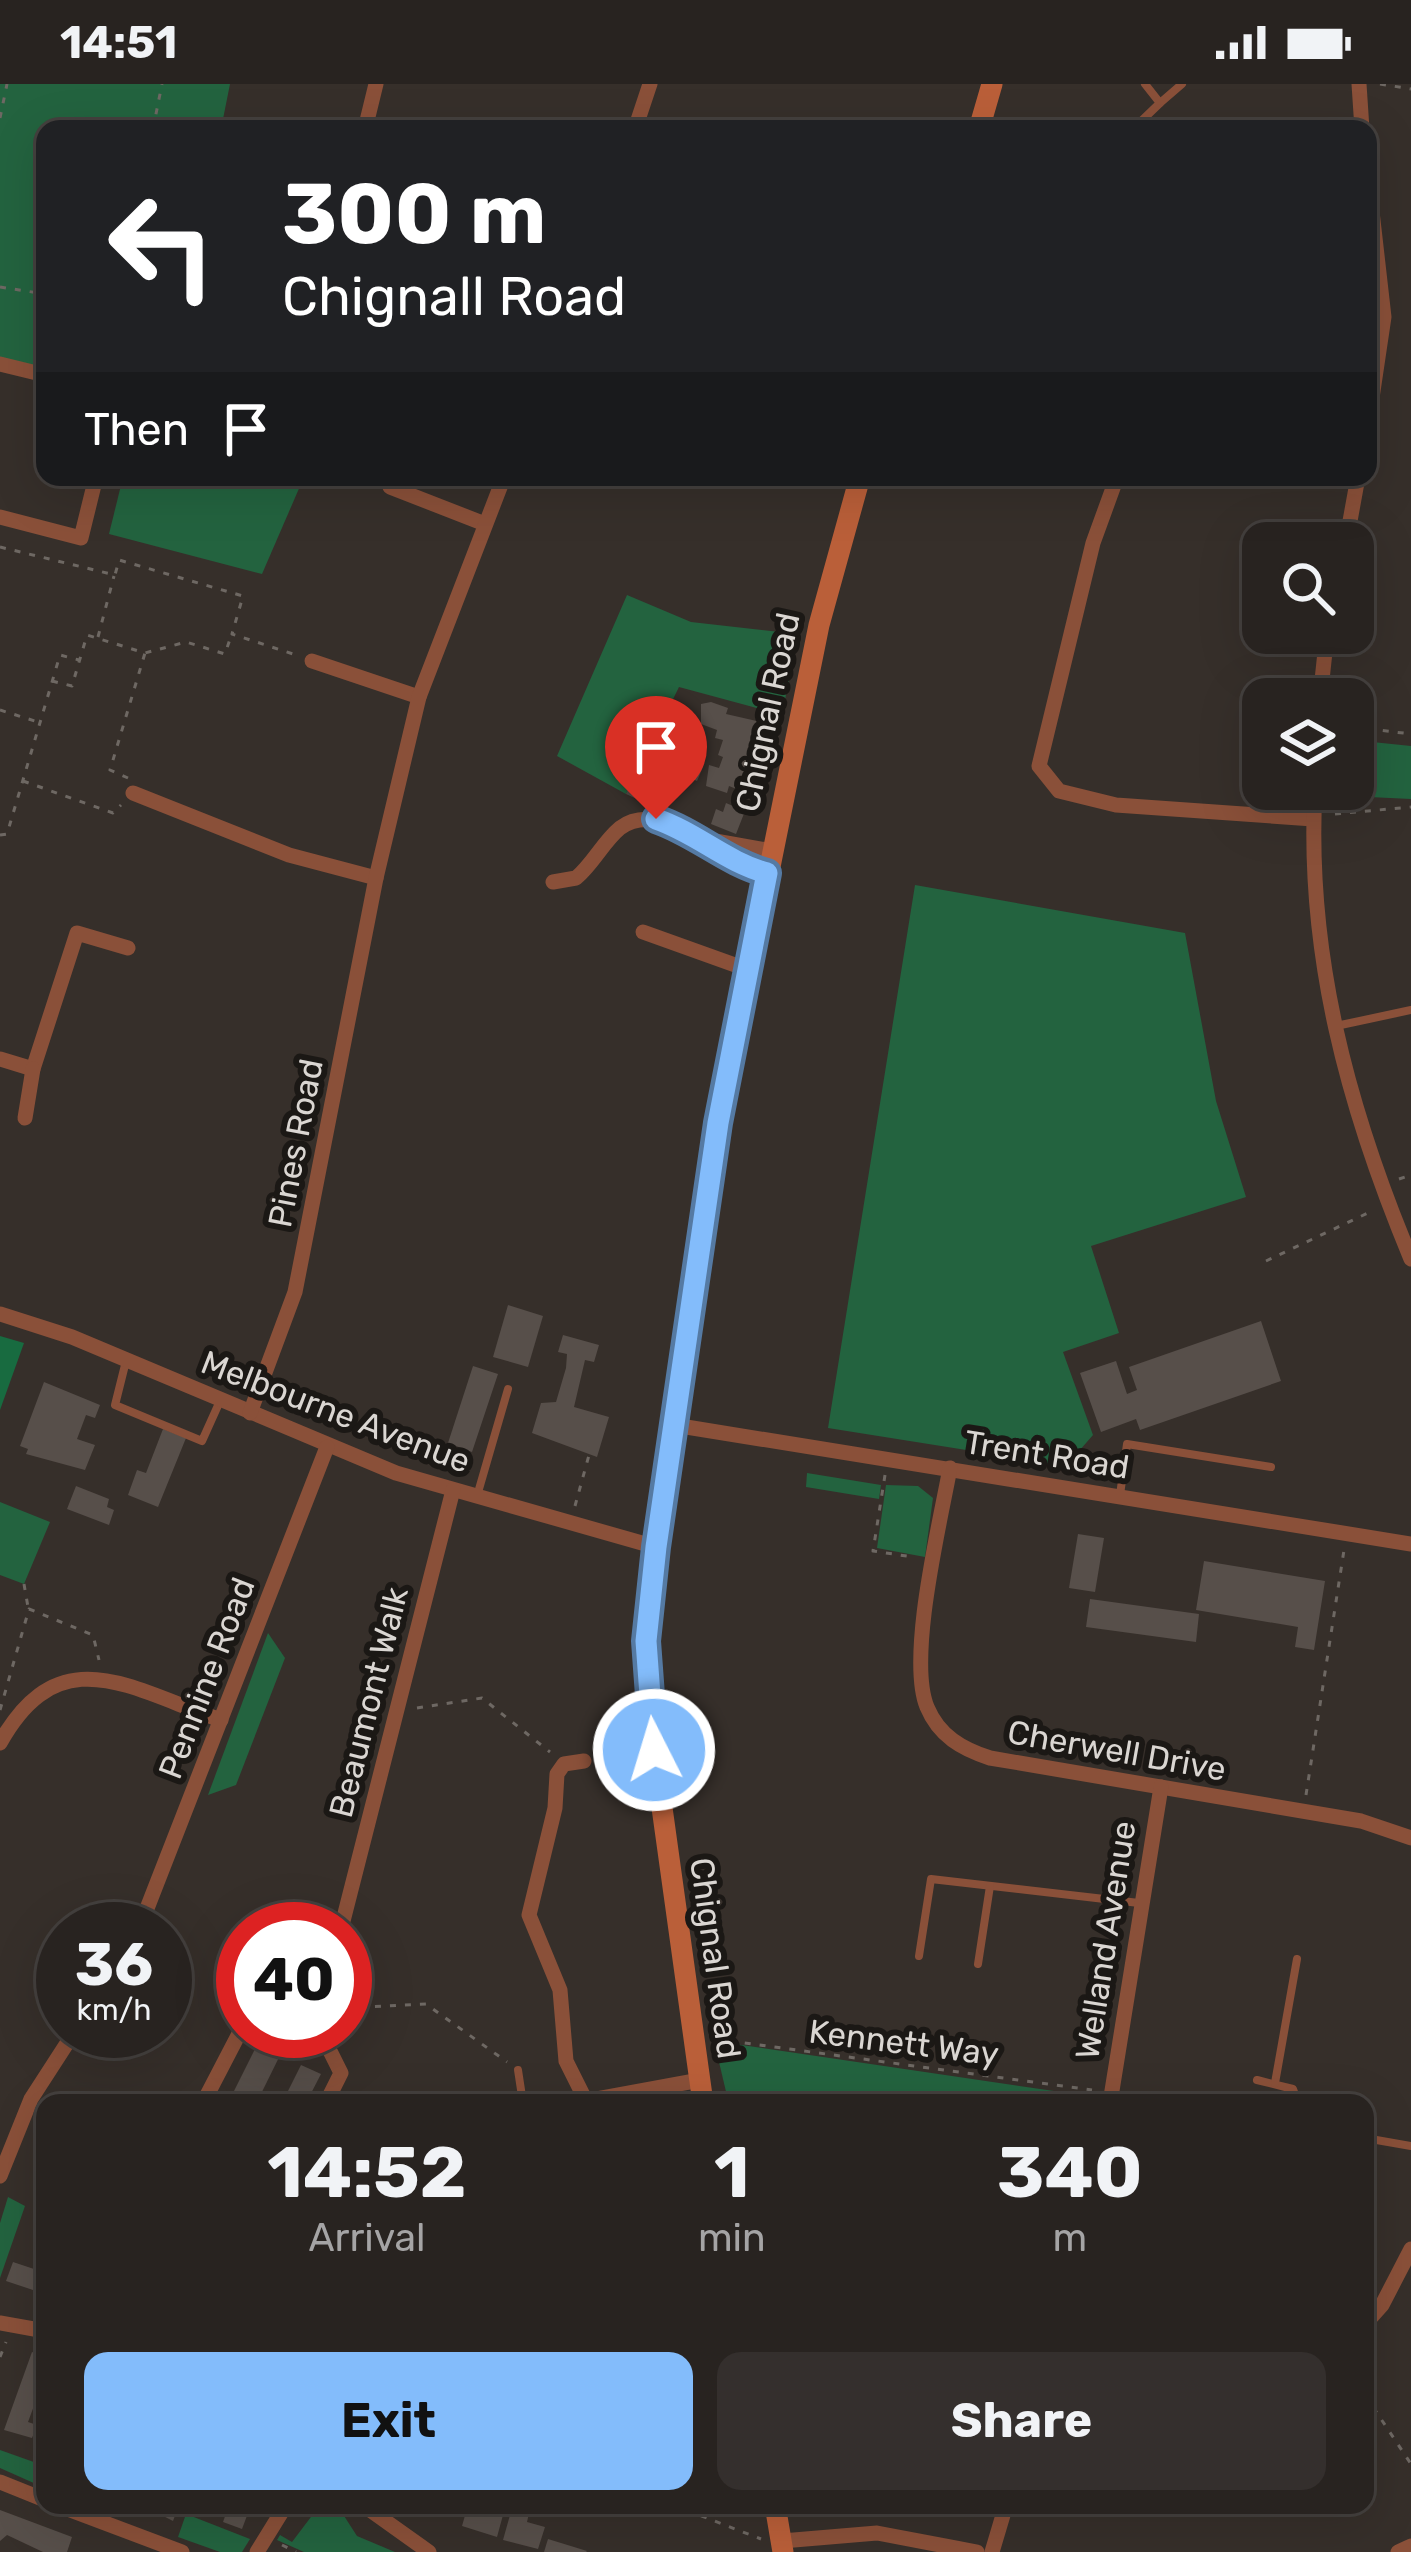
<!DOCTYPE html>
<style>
body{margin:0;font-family:Rubik,sans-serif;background:#342f2d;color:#f1f3f6;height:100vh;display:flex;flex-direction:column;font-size:45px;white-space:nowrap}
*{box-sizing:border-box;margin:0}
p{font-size:39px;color:#a5a4a5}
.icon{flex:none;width:66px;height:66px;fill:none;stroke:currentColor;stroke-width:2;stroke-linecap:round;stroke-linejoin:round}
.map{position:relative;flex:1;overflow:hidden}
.panel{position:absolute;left:36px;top:2010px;width:1338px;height:420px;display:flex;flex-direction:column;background:#282320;border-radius:24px;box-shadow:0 12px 48px #0002,0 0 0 3px #44403e}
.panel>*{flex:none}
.guide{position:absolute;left:36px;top:36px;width:1341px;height:366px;border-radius:24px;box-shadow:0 12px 48px #0002,0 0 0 3px #44403e;background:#202124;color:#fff;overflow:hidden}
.fabs{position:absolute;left:1242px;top:438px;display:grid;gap:24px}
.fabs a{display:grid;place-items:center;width:132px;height:132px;border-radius:24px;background:#282320;box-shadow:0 12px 48px #0002,0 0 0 3px #44403e;font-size:60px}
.speed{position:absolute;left:36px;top:1818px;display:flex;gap:24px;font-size:60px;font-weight:700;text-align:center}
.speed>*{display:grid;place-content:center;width:156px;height:156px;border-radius:50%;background:#282320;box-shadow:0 12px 48px #0002,0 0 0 3px #44403e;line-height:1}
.speed small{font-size:30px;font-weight:400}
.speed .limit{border:18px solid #d22;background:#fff;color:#111}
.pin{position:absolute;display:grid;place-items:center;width:102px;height:102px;color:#fff;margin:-123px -51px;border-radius:50% 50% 50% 0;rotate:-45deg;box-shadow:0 0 12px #0007}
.pin .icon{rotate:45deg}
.me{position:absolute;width:132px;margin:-66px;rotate:355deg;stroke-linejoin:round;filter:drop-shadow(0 0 9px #0008)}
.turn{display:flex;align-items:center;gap:42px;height:252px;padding:0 48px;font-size:54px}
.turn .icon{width:156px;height:156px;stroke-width:2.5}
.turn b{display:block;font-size:84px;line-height:102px}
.then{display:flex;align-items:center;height:114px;padding:0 48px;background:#0003;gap:24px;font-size:45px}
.eta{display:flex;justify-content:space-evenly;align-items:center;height:204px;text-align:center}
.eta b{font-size:72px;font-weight:700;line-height:84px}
.primary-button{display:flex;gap:24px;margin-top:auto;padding:24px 48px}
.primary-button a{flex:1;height:138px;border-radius:24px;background:#83bcfb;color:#111;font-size:48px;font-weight:700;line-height:138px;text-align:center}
.primary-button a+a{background:#342f2d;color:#f1f3f6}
.status{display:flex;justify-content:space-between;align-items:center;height:84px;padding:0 60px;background:#282320;direction:ltr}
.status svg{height:33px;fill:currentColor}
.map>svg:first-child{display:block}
</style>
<div class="status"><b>14:51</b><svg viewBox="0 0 49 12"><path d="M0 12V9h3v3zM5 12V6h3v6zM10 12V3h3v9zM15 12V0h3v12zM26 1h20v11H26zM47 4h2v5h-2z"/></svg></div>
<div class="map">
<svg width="1411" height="2468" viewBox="0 0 1411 2468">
<rect width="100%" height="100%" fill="#362f2a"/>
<g fill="#23633f">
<path d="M 0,0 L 230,0 L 221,45 L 45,45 L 45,287 L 0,275 Z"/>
<path d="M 123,393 L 304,393 L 262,490 L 109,450 Z"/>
<path d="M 627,511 L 691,538 L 798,550 L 782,631 L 679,603 L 626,710 L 557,672 Z"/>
<path d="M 1353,656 L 1411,662 L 1411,715 L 1327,711 L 1327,705 L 1353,705 Z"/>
<path d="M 915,801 L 1185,849 L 1216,1017 L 1246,1113 L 1091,1162 L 1119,1249 L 1063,1268 L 1093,1351 L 1066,1382 L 828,1344 Z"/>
<path d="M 807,1389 L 881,1401 L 879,1415 L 806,1403 Z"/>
<path d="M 886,1401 L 918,1402 L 933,1414 L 925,1473 L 877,1464 Z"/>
<path d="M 0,1418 L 50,1438 L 24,1500 L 0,1491 Z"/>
<path d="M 268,1549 L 285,1574 L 236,1701 L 208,1711 Z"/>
<path d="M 714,1957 L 1054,2007 L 1053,2019 L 728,2016 Z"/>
<path d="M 8,2113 L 25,2122 L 0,2194 L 0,2139 Z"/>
<path d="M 0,2366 L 45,2382 L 45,2404 L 0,2384 Z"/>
<path d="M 320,2421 L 337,2421 L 357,2452 L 395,2468 L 304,2468 L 277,2456 L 280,2451 L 292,2458 Z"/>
<path d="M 186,2430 L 250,2455 L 242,2468 L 220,2468 L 178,2453 Z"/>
</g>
<path fill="#186b40" d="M 0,1252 L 24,1259 L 0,1326 Z"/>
<g fill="#574f4a">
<path d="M 711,618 L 728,624 L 726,630 L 761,638 L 768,644 L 762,662 L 775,667 L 772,675 L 760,671 L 750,700 L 742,697 L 739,706 L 729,702 L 727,709 L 706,702 L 709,681 L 719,684 L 723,673 L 718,671 L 723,656 L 715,654 L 717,646 L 701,640 L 701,620 Z"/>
<path d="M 649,659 L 703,683 L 697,697 L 656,679 L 639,716 L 626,710 Z"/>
<path d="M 726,719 L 745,727 L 736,750 L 711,740 L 716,725 L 723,728 Z"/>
<path d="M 508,1221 L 543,1232 L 528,1283 L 493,1273 Z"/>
<path d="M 1261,1237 L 1281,1297 L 1140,1346 L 1136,1335 L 1101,1348 L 1080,1289 L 1116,1277 L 1127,1310 L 1137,1306 L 1129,1283 Z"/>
<path d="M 563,1251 L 599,1261 L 594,1278 L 585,1276 L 574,1323 L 609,1333 L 597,1373 L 532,1349 L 541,1319 L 556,1318 L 566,1284 L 567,1270 L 558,1268 Z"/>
<path d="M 473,1282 L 498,1290 L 472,1368 L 448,1359 Z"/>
<path d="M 44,1298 L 100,1321 L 95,1334 L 86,1331 L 77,1355 L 95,1361 L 85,1386 L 26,1370 L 28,1365 L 20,1362 Z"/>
<path d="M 163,1345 L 186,1354 L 158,1423 L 128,1411 L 137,1386 L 146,1389 Z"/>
<path d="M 76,1402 L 109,1415 L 107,1423 L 114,1426 L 109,1441 L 67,1425 Z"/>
<path d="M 1078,1450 L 1104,1454 L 1095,1508 L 1069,1504 Z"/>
<path d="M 1204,1477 L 1325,1497 L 1314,1566 L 1295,1563 L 1298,1543 L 1196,1526 Z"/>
<path d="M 1090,1515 L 1199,1530 L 1196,1558 L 1086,1543 Z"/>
<path d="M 264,1947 L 292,1947 L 257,2018 L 234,2007 Z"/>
<path d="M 301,1981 L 321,1990 L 306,2019 L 282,2019 Z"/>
<path d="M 37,2177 L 45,2180 L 45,2210 L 6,2197 L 13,2178 L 34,2185 Z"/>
<path d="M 32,2268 L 45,2273 L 45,2292 L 28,2338 L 37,2341 L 32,2354 L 4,2346 Z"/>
<path d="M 142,2421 L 179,2421 L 173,2437 Z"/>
<path d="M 229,2421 L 251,2421 L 242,2445 L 223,2438 Z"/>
<path d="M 468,2421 L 484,2426 L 496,2421 L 494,2429 L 503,2431 L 497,2453 L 462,2442 Z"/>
<path d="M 512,2424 L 529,2429 L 527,2438 L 545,2443 L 538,2465 L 503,2456 Z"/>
<path d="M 0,2426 L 72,2453 L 67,2468 L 43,2468 L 7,2451 L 0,2457 Z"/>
<path d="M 548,2455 L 587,2467 L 586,2468 L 544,2468 Z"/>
</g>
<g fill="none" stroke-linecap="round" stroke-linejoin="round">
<g stroke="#6e6863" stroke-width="3" stroke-dasharray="6 9" stroke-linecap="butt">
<path d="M 1380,0 L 1411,5"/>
<path d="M 0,34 L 7,0"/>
<path d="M 153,45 L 162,0"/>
<path d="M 0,203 L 45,210"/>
<path d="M 125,398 L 127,393"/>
<path d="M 0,463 L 115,491 L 119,476 L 243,512 L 232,550 L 293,570"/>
<path d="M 98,553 L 114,492"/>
<path d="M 52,597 L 72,602 L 87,551 L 145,569 L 186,558 L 225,570 L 231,552"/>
<path d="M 0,626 L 38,638"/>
<path d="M 1353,643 L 1411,650"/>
<path d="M 128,694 L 110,686 L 145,569"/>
<path d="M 23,697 L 113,729 L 121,721"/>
<path d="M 1335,730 L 1411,723"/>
<path d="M 0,751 L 7,750 L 60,571 L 79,576"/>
<path d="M 1399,1095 L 1411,1091"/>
<path d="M 1266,1177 L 1370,1128"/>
<path d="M 885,1391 L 873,1467 L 913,1473"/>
<path d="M 575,1422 L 589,1371"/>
<path d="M 24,1500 L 28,1523"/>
<path d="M 417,1624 L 482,1614 L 550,1668"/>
<path d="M 0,1626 L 29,1525 L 93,1551 L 99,1576"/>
<path d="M 1306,1711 L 1344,1466"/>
<path d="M 345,1924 L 426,1920 L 507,1978"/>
<path d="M 715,1955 L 1092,2006"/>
<path d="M 0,2273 L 6,2258"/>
<path d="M 1365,2311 L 1411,2380"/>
<path d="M 673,2421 L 761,2455"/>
<path d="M 282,2461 L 296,2468"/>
</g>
<g stroke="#8a5039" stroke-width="8">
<path d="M 1160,19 L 1182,0"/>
<path d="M 1133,45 L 1160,19 L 1145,0"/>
<path d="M 1336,942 L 1411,926"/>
<path d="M 126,1277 L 115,1321 L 202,1357 L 220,1317"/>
<path d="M 1120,1411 L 1127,1360 L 1271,1383"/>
<path d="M 477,1412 L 508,1305"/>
<path d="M 919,1872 L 931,1795 L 1139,1819"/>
<path d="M 978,1880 L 990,1802"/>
<path d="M 518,1986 L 523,2019"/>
<path d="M 1257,1996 L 1293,2005 L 1298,2019"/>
<path d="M 1275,1999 L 1297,1875"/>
<path d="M 1365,2054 L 1411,2062"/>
</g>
<g stroke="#8a5039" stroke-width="15">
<path d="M 1359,0 L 1362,45"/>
<path d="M 365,45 L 376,0"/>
<path d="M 635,45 L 650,0"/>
<path d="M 1368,92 L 1384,233 L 1368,341"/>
<path d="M 0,280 L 45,291"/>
<path d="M 1117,393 L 1093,459 L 1039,682 L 1059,707 L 1116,721 L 1313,735"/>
<path d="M 390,403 L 485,440"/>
<path d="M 0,433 L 81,454 L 96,393"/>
<path d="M 1346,459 L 1358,393"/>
<path d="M 312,577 L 419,613"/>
<path d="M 1320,615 L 1327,549"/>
<path d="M 1315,705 C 1306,870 1348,1024 1411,1175"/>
<path d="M 133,709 L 289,771 L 376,794"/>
<path d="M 704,755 L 772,767"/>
<path d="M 553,798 L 576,794 C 593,780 603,758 620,744 C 662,712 725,778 767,789"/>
<path d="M 643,848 L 749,886"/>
<path d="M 0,975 L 33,985 L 77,849 L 128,864"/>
<path d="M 25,1034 L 33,985"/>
<path d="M 0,1230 L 72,1253 L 396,1389 L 656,1463"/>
<path d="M 250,1329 L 295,1208 L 376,794 L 419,613 L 504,393"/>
<path d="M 674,1341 L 1411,1460"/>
<path d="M 950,1384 C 940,1439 907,1574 927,1623 C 939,1652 962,1665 990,1674 L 1361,1737 L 1411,1754"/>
<path d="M 0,1659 C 60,1552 130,1605 221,1636"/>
<path d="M 584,1677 L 564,1680 L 557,1690 L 555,1724 L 529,1831 L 560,1906 L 566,1977 L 584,2013"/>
<path d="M 139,1845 L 327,1363"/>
<path d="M 341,1845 L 453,1406"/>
<path d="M 320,1947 L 341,1989 L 326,2019"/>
<path d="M 203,2019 L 243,1942"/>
<path d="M 575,2019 L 700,1996"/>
<path d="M 1110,2019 L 1161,1703"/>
<path d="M 0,2092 L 31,2015 L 75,1947"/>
<path d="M 0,2239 L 45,2247"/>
<path d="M 1365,2240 L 1382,2221 L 1411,2165"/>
<path d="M 0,2398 L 45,2416"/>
<path d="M 57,2421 L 182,2468"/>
<path d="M 363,2421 L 429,2468"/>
<path d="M 782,2457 L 877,2449 L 977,2468"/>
<path d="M 257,2468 L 286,2421"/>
<path d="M 992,2468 L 1006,2421"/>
<path d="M 1398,2468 L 1411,2462"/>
</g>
<g stroke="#ba5f39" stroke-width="21">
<path d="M 979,45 L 992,0"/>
<path d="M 703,2019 L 654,1666 L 648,1529 L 718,1039 L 819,541 L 860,393"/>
<path d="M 775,2421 L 783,2468"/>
</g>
</g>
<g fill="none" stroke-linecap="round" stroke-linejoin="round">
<g stroke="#557aa3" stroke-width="30">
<path id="route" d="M 654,1666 L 646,1557 L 656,1463 L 718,1039 L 767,789 C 726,778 697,749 656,735"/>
</g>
<use href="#route" stroke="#83bcfb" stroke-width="21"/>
</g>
<g text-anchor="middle" stroke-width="12" stroke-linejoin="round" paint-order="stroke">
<g font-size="33" fill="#dad6d2" stroke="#1b1815">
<text transform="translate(767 628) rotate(-78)" y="12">Chignal Road</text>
<text transform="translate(295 1059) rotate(-79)" y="12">Pines Road</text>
<text transform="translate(336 1327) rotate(21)" y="12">Melbourne Avenue</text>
<text transform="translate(1047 1370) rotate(9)" y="12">Trent Road</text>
<text transform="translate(206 1594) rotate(-69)" y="12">Pennine Road</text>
<text transform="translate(368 1618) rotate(-76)" y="12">Beaumont Walk</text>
<text transform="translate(1117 1666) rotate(10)" y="12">Cherwell Drive</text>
<text transform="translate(1105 1856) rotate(-81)" y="12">Welland Avenue</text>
<text transform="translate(716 1874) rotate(82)" y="12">Chignal Road</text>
<text transform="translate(904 1958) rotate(7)" y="12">Kennett Way</text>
</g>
</g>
</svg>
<div class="fabs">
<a><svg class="icon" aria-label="search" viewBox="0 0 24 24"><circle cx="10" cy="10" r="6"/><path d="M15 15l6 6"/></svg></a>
<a><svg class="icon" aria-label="layers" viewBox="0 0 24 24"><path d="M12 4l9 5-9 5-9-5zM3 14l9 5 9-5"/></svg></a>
</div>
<div class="speed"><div>36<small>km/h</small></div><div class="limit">40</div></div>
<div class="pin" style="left:656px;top:735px;background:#d93025"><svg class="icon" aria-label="arrive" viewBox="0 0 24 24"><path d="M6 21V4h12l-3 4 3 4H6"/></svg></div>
<svg class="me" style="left:654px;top:1666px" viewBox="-20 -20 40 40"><circle r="17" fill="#83bcfb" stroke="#fff" stroke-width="3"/><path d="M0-11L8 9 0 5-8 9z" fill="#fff"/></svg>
<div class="guide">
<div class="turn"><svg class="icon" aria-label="left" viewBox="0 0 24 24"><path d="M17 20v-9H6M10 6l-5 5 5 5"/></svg><div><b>300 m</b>Chignall Road</div></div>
<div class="then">Then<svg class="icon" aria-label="arrive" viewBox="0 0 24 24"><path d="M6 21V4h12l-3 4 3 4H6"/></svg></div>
</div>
<section class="panel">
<div class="eta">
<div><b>14:52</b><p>Arrival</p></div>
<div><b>1</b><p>min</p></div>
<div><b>340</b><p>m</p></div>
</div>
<div class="primary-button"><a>Exit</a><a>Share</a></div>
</section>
</div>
